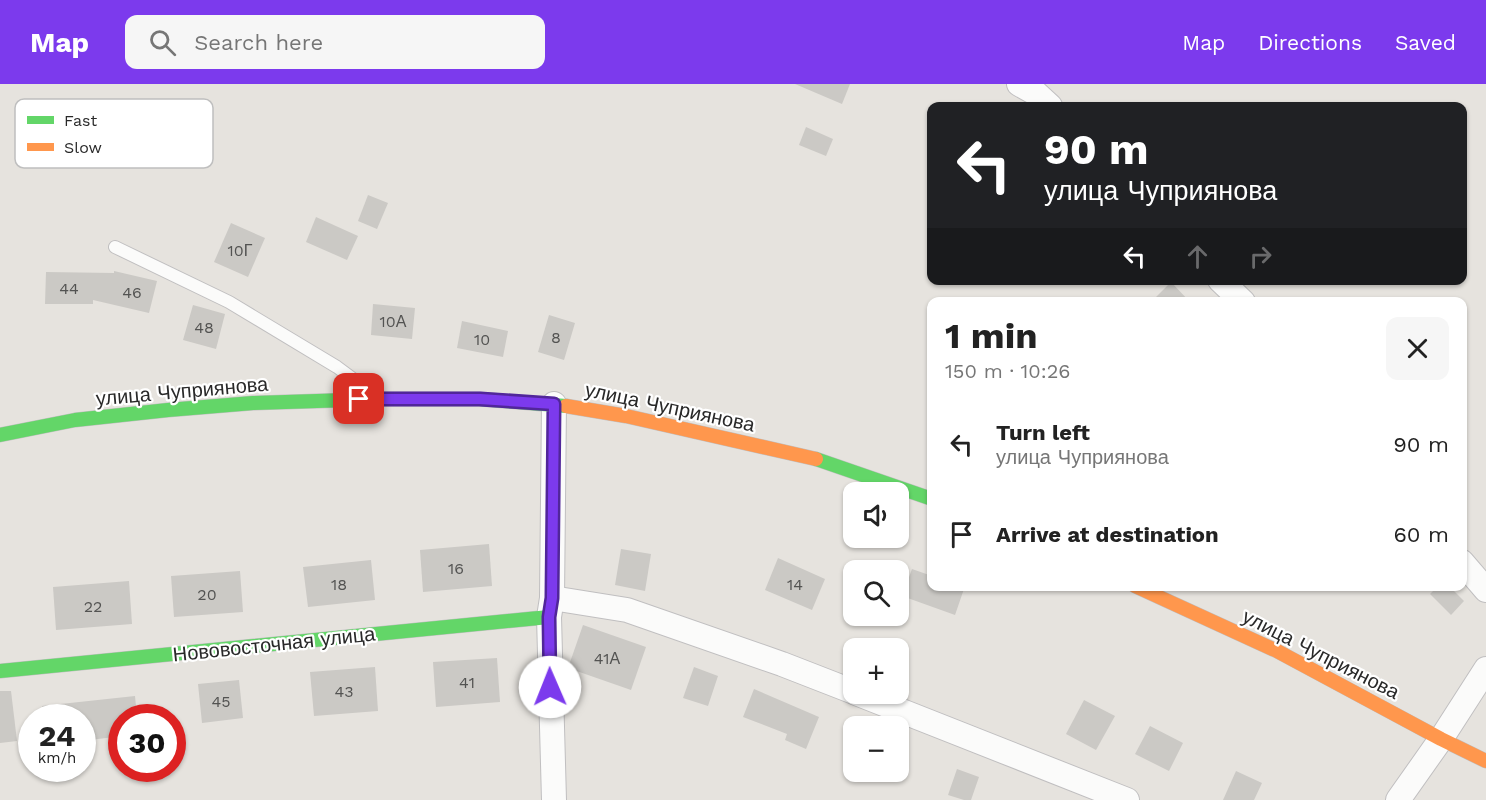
<!DOCTYPE html>
<meta charset="utf-8">
<style>
body{margin:0;font-family:"Work Sans",sans-serif;background:#f6f6f6;color:#222;height:100vh;display:flex;flex-direction:column;font-size:22px;white-space:nowrap}
*{box-sizing:border-box;margin:0}
p{font-size:20px;color:#767676}
.icon{flex:none;width:33px;height:33px;fill:none;stroke:currentColor;stroke-width:2;stroke-linecap:round;stroke-linejoin:round}
.map{position:relative;flex:1;overflow:hidden}
.panel{position:absolute;left:927px;top:213px;width:540px;height:294px;display:flex;flex-direction:column;background:#fff;border-radius:12px;box-shadow:0 2px 4px #0004}
.panel>*{flex:none}
.hud{position:absolute;left:927px;top:18px;width:540px;height:183px;border-radius:12px;box-shadow:0 2px 4px #0004;background:#202124;color:#fff;overflow:hidden}
.buttons{position:absolute;left:843px;top:398px;display:grid;gap:12px}
.buttons a{display:grid;place-items:center;width:66px;height:66px;border-radius:12px;background:#fff;box-shadow:0 2px 4px #0004;font-size:30px}
.speed{position:absolute;left:18px;top:620px;display:flex;gap:12px;font-size:30px;font-weight:700;text-align:center}
.speed>*{display:grid;place-content:center;width:78px;height:78px;border-radius:50%;background:#fff;box-shadow:0 2px 4px #0004;line-height:1}
.speed small{font-size:15px;font-weight:400}
.speed .limit{border:9px solid #d22;background:#fff;color:#111}
.pin{position:absolute;display:grid;place-items:center;width:51px;height:51px;color:#fff;margin:-26px;border-radius:12px;box-shadow:0 3px 9px #0006}
.me{position:absolute;width:66px;margin:-33px;rotate:359deg;stroke-linejoin:round;filter:drop-shadow(0 0 4px #0008)}
.turn{display:flex;align-items:center;gap:21px;height:126px;padding:0 18px;font-size:27px}
.turn .icon{width:78px;height:78px;stroke-width:2.5}
.turn b{display:block;font-size:42px;line-height:51px}
.lanes{display:flex;align-items:center;height:57px;padding:0 18px;background:#0003;justify-content:center;gap:30px;direction:ltr}
.lanes .off{opacity:.35}
.round{display:grid;place-items:center;flex:none;width:63px;height:63px;border-radius:12px;background:#f6f6f6}
.overview{display:flex;align-items:center;justify-content:space-between;height:102px;padding:0 18px}
h1{font-size:36px;font-weight:700;line-height:45px}
ul{padding:0;list-style:none}
li{display:flex;align-items:center;gap:18px;height:90px;padding:0 18px}
li div{flex:1}
li b{display:block;font-size:22px}
li em{font-style:normal}
header{display:flex;align-items:center;gap:36px;box-sizing:border-box;height:84px;padding:0 30px;background:#7c3aed;color:#fff}
header strong{font-size:28px}
nav{display:flex;gap:33px;margin-inline-start:auto;font-size:21px}
.search{width:420px;height:54px;background:#f6f6f6;display:flex;align-items:center;gap:15px;box-sizing:border-box;padding:0 21px;border-radius:12px;color:#767676;font-size:22px}
.map>svg:first-child{display:block}
</style>
<header>
<strong>Map</strong>
<div class="search"><svg class="icon" aria-label="search" viewBox="0 0 24 24"><circle cx="10" cy="10" r="6"/><path d="M15 15l6 6"/></svg>Search here</div>
<nav><a>Map</a><a>Directions</a><a>Saved</a></nav>
</header>
<div class="map">
<svg width="1486" height="716" viewBox="0 0 1486 716">
<rect width="100%" height="100%" fill="#e6e3de"/>
<g fill="#cbc9c5">
<path d="M 795,0 L 850,0 L 842,20 Z"/>
<path d="M 806,43 L 833,55 L 826,72 L 799,61 Z"/>
<path d="M 368,111 L 388,119 L 377,145 L 358,137 Z"/>
<path d="M 316,133 L 358,152 L 347,176 L 306,158 Z"/>
<path d="M 231,139 L 265,154 L 248,193 L 214,178 Z"/>
<path d="M 114,187 L 157,197 L 149,229 L 93,216 L 93,220 L 45,220 L 46,188 L 114,189 Z"/>
<path d="M 1171,198 L 1190,218 L 1151,218 Z"/>
<path d="M 373,220 L 415,224 L 412,255 L 371,251 Z"/>
<path d="M 193,221 L 225,230 L 216,265 L 183,256 Z"/>
<path d="M 549,231 L 575,239 L 564,276 L 538,268 Z"/>
<path d="M 462,237 L 508,247 L 503,273 L 457,264 Z"/>
<path d="M 489,460 L 492,502 L 423,508 L 420,466 Z"/>
<path d="M 621,465 L 651,470 L 645,507 L 615,501 Z"/>
<path d="M 778,474 L 825,495 L 812,526 L 765,506 Z"/>
<path d="M 371,476 L 375,516 L 308,523 L 303,483 Z"/>
<path d="M 912,485 L 932,492 L 932,502 L 965,502 L 955,531 L 902,512 Z"/>
<path d="M 240,487 L 243,528 L 174,533 L 171,492 Z"/>
<path d="M 129,497 L 132,540 L 56,546 L 53,503 Z"/>
<path d="M 1438,502 L 1449,502 L 1464,517 L 1451,531 L 1430,510 Z"/>
<path d="M 583,541 L 646,563 L 631,606 L 568,584 Z"/>
<path d="M 497,574 L 500,618 L 436,623 L 433,578 Z"/>
<path d="M 375,583 L 378,627 L 314,632 L 310,588 Z"/>
<path d="M 694,583 L 718,592 L 708,622 L 683,614 Z"/>
<path d="M 239,596 L 243,634 L 202,639 L 198,600 Z"/>
<path d="M 754,605 L 819,633 L 806,665 L 785,656 L 787,650 L 743,633 Z"/>
<path d="M 0,607 L 11,607 L 17,657 L 0,659 Z"/>
<path d="M 135,612 L 137,633 L 122,633 L 122,652 L 82,657 L 82,633 L 43,633 L 42,622 Z"/>
<path d="M 1084,616 L 1115,632 L 1096,666 L 1066,650 Z"/>
<path d="M 1150,642 L 1183,659 L 1169,687 L 1135,670 Z"/>
<path d="M 957,685 L 979,693 L 971,716 L 964,716 L 948,711 Z"/>
<path d="M 1236,687 L 1262,699 L 1254,716 L 1223,716 Z"/>
</g>
<g fill="none" stroke-linecap="round" stroke-linejoin="round">
<g stroke="#c0bfc0" stroke-width="14">
<path id="lane" d="M 115,163 L 229,218 L 337,283 L 372,309"/>
</g>
<g stroke="#c0bfc0" stroke-width="26">
<g id="street">
<path d="M 1019,0 L 1037,10 L 1050,22"/>
<path d="M 1220,196 L 1243,218"/>
<path d="M 1462,478 L 1486,506"/>
<path d="M 552,514 L 627,526 L 782,580 L 854,608"/>
<path d="M 856,609 L 1127,716"/>
<path d="M 554,716 L 549,533 L 552,514 L 554,320"/>
<path d="M 1398,716 L 1441,655 L 1486,585"/>
</g>
</g>
<g stroke="#c0bfc0" stroke-width="15">
<g id="fast">
<path d="M 0,351 L 75,336 L 168,326 L 253,319 L 380,315 L 479,315 L 566,322"/>
<path d="M 816,375 L 932,415"/>
<path d="M 0,587 L 549,533"/>
</g>
</g>
<g stroke="#c0bfc0" stroke-width="15">
<g id="slow">
<path d="M 566,322 L 626,332 L 816,375"/>
<path d="M 1135,502 L 1277,567 L 1441,655 L 1486,677"/>
</g>
</g>
<use href="#lane" stroke="#fbfbfa" stroke-width="12"/>
<use href="#street" stroke="#fbfbfa" stroke-width="24"/>
<use href="#fast" stroke="#63d668" stroke-width="14"/>
<use href="#slow" stroke="#ff974d" stroke-width="14"/>
</g>
<g fill="none" stroke-linecap="round" stroke-linejoin="round">
<g stroke="#51269a" stroke-width="15">
<path id="route" d="M 359,315 L 480,315 L 554,320 L 552,514 L 549,533 L 550,603"/>
</g>
<use href="#route" stroke="#7c3aed" stroke-width="10"/>
</g>
<g text-anchor="middle" stroke-width="4.5" stroke-linejoin="round" paint-order="stroke">
<g font-size="16" fill="#535352">
<text x="240" y="172">10Г</text>
<text x="69" y="210">44</text>
<text x="132" y="214">46</text>
<text x="393" y="243">10А</text>
<text x="204" y="249">48</text>
<text x="556" y="259">8</text>
<text x="482" y="261">10</text>
<text x="456" y="490">16</text>
<text x="339" y="506">18</text>
<text x="795" y="506">14</text>
<text x="207" y="516">20</text>
<text x="93" y="528">22</text>
<text x="607" y="580">41А</text>
<text x="467" y="604">41</text>
<text x="344" y="613">43</text>
<text x="221" y="623">45</text>
</g>
<g font-size="20" fill="#292929" stroke="#fff">
<text transform="translate(182 307) rotate(-5)" y="7">улица Чуприянова</text>
<text transform="translate(670 323) rotate(12)" y="7">улица Чуприянова</text>
<text transform="translate(274 560) rotate(-6)" y="7">Нововосточная улица</text>
<text transform="translate(1321 570) rotate(27)" y="7">улица Чуприянова</text>
</g>
</g>
<rect x="15" y="15" width="198" height="69" rx="9" fill="#fff" stroke="#bfbfbf" stroke-width="1.5"/>
<rect x="27" y="32" width="27" height="8" fill="#63d668"/>
<rect x="27" y="59" width="27" height="8" fill="#ff974d"/>
<g font-size="16" fill="#292929">
<text x="64" y="42">Fast</text>
<text x="64" y="69">Slow</text>
</g>
</svg>
<div class="buttons">
<a><svg class="icon" aria-label="sound" viewBox="0 0 24 24"><path d="M4 9h4l5-4v14l-5-4H4zM17 9q2 3 0 6"/></svg></a>
<a><svg class="icon" aria-label="search" viewBox="0 0 24 24"><circle cx="10" cy="10" r="6"/><path d="M15 15l6 6"/></svg></a>
<a>+</a>
<a>−</a>
</div>
<div class="speed"><div>24<small>km/h</small></div><div class="limit">30</div></div>
<div class="pin" style="left:359px;top:315px;background:#d93025"><svg class="icon" aria-label="arrive" viewBox="0 0 24 24"><path d="M6 21V4h12l-3 4 3 4H6"/></svg></div>
<svg class="me" style="left:550px;top:603px" viewBox="-20 -20 40 40"><circle r="19" fill="#fff"/><path d="M0-13L10 11 0 6-10 11z" fill="#7c3aed"/></svg>
<div class="hud">
<div class="turn"><svg class="icon" aria-label="left" viewBox="0 0 24 24"><path d="M17 20v-9H6M10 6l-5 5 5 5"/></svg><div><b>90 m</b>улица Чуприянова</div></div>
<div class="lanes"><svg class="icon" aria-label="left" viewBox="0 0 24 24"><path d="M17 20v-9H6M10 6l-5 5 5 5"/></svg><svg class="icon off" aria-label="ahead" viewBox="0 0 24 24"><path d="M12 20V5M6 11l6-6 6 6"/></svg><svg class="icon off" aria-label="right" viewBox="0 0 24 24"><path d="M7 20v-9h11M14 6l5 5-5 5"/></svg></div>
</div>
<section class="panel">
<div class="overview"><div><h1>1 min</h1><p>150 m · 10:26</p></div><a class="round"><svg class="icon" aria-label="close" viewBox="0 0 24 24"><path d="M6 6l12 12M18 6L6 18"/></svg></a></div>
<ul>
<li><svg class="icon" aria-label="left" viewBox="0 0 24 24"><path d="M17 20v-9H6M10 6l-5 5 5 5"/></svg><div><b>Turn left</b><p>улица Чуприянова</p></div><em>90 m</em></li>
<li><svg class="icon" aria-label="arrive" viewBox="0 0 24 24"><path d="M6 21V4h12l-3 4 3 4H6"/></svg><div><b>Arrive at destination</b></div><em>60 m</em></li>
</ul>
</section>
</div>
